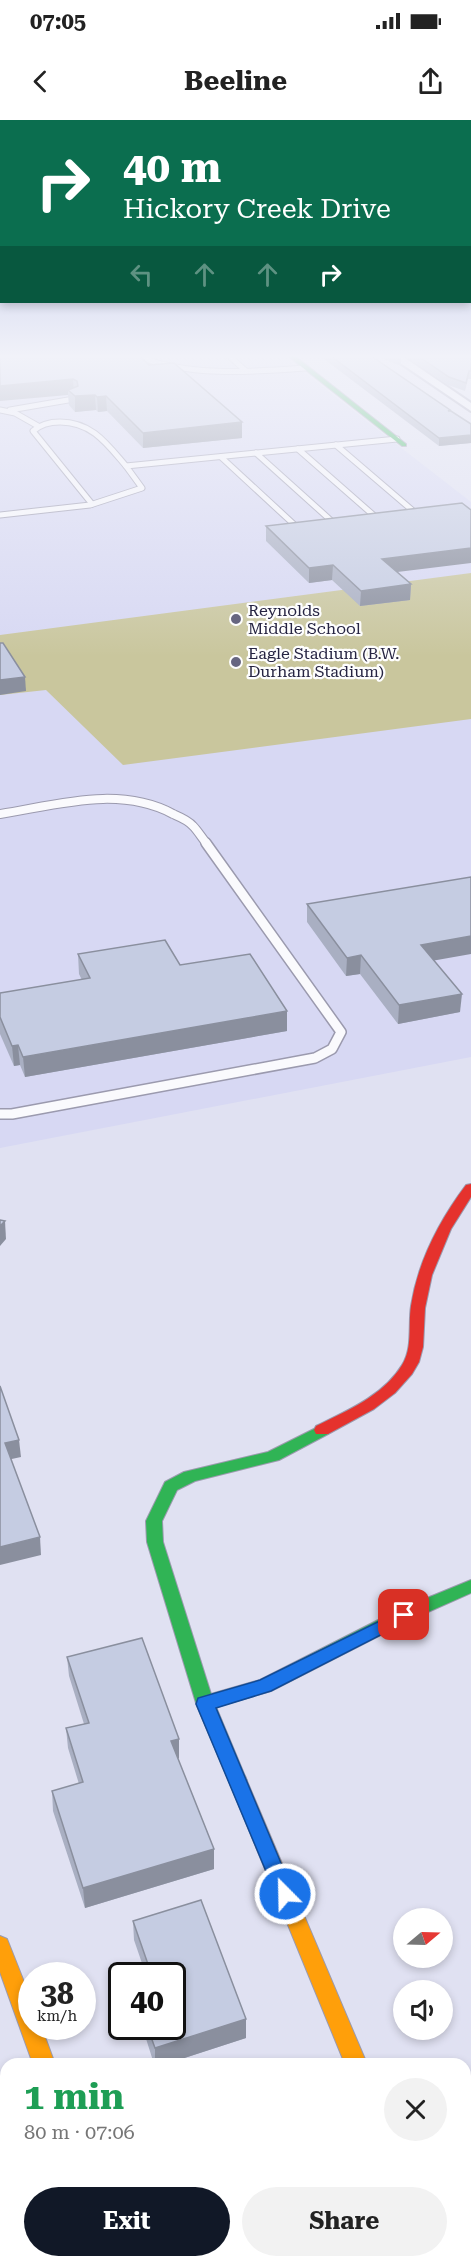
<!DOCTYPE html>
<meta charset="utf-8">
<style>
body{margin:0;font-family:"Roboto Serif",serif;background:#f2f2f2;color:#222;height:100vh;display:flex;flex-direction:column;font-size:22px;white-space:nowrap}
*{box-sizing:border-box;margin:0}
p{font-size:20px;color:#767676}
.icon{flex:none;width:33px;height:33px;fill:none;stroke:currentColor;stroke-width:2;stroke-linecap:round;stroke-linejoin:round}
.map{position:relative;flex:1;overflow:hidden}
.side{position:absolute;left:0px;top:1938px;width:471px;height:210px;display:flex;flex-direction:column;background:#fff;border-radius:18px 18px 0 0;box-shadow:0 3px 9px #0003}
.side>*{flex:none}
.banner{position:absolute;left:0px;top:0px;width:471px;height:183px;box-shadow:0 3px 9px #0003;background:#0b6e4f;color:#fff;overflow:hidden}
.needle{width:39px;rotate:71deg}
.tools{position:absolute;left:393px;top:1788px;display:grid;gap:12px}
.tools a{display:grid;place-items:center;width:60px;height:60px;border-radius:50%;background:#fff;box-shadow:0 3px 9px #0003;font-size:30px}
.speed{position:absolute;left:18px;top:1842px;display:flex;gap:12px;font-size:30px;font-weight:700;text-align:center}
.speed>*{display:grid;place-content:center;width:78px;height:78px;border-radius:50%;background:#fff;box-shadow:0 3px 9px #0003;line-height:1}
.speed small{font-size:15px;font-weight:400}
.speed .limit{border:3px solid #111;border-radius:9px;background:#fff;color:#111}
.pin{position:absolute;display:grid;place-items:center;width:51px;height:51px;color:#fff;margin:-26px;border-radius:12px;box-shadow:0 3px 9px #0006}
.me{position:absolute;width:66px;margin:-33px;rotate:337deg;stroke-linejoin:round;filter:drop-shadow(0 0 4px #0008)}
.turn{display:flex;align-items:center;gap:21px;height:126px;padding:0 24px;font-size:27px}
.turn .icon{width:78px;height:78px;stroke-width:2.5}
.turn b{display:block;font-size:42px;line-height:51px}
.lanes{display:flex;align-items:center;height:57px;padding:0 24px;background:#0003;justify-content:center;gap:30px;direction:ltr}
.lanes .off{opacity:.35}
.round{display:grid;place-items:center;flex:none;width:63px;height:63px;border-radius:32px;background:#f2f2f2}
.headline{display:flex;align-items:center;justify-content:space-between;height:102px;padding:0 24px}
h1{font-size:36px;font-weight:700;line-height:45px;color:#1e9e55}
.button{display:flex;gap:12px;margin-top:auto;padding:12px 24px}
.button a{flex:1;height:69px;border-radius:36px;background:#111827;color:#fff;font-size:24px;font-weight:700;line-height:69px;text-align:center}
.button a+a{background:#f2f2f2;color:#222}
.status{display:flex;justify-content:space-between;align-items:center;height:42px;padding:0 30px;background:#fff;direction:ltr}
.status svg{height:16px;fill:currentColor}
header{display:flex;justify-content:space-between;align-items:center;height:78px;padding:0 24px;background:#fff;font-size:27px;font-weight:700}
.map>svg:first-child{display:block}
</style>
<div class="status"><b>07:05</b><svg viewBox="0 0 49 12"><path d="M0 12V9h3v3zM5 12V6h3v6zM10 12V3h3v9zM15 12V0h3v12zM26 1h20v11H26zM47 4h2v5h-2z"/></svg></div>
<header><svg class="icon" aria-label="back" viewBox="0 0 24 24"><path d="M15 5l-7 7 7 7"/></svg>Beeline<svg class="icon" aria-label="share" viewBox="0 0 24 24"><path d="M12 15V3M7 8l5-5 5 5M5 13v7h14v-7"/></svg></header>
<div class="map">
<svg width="471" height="2148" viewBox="0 0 471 2148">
<rect width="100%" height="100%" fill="#e0e1f2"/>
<path fill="#d7d8f3" d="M 0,236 L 283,236 L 471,382 L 471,937 L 0,1028 Z"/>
<path fill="#c9c69d" d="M 471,453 L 471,599 L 123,645 L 46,570 L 0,575 L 0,515 Z"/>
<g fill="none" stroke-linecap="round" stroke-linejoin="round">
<g stroke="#9b9aae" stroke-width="7">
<g id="lane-far2">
<path d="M 137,236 C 189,257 250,252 305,248"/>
<path d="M 229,236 L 246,251"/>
<path d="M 0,290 L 15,293 L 38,306"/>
<path d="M 10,290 L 74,279"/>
<path d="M 336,325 L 419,396 L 417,396"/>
<path d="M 298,329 L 379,400"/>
<path d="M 256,333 L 336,405"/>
<path d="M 221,337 L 299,409 L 303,409"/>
<path d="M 92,384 L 33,311 C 41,304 49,302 60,302 C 92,302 107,324 126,346"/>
<path d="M 0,395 L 90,385 L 142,368 L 126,346 L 397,319"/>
</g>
</g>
<g stroke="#9b9aae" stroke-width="10">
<path id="lane-far1" d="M 0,694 C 57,685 119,665 173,694 C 180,697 188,700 193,706 C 198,711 202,718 207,724"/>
</g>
<g stroke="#9b9aae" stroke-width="12">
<path id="lane" d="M 0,994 L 12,994 L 315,938 L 332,929 L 341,912 L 206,723"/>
</g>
<g stroke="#9b9aae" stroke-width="4">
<g id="street">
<path d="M 390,236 L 402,236 L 471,283 L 471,291 Z"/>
<path d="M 73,2142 L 111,2142 L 112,2148 L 74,2148 Z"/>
<path d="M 419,2142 L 458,2142 L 460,2148 L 421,2148 Z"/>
</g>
</g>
<g stroke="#9b9aae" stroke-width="2">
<g id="fast">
<path d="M 288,236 L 295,236 L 406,324 L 406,326 L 402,326 Z"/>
<path d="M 322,1305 L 328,1306 L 330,1310 L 328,1314 L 279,1340 L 195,1361 L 177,1370 L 162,1401 L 163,1422 L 211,1574 L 260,1560 L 398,1490 L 471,1460 L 471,1473 L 410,1500 L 271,1571 L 216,1587 L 247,1661 L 245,1666 L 238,1669 L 231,1666 L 229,1661 L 196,1583 L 147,1422 L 146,1401 L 165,1362 L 184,1352 L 268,1332 Z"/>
</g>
</g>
<g stroke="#9b9aae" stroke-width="2">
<g id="slow">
<path d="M 238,1653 L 245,1656 L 247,1661 L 367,1944 L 345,1944 L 229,1661 L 231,1656 Z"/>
<path d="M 0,1816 L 7,1819 L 32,1882 L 32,1906 L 41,1906 L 55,1944 L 33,1944 L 0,1852 Z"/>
</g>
</g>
<g stroke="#9b9aae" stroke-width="2">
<path id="jam" d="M 471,1064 L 471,1077 L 451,1109 L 432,1155 L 425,1188 L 423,1227 L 419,1242 L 412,1254 L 395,1273 L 374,1289 L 328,1314 L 316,1314 L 314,1310 L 316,1306 C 347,1291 384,1275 402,1245 C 413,1228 408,1205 411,1186 C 418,1141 439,1101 466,1065 Z"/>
</g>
<use href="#lane-far2" stroke="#fafafd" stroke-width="5"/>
<use href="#lane-far1" stroke="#fafafd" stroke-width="8"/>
<use href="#lane" stroke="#fafafd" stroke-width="9"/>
<use href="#street" fill="#fafafd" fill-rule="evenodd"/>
<use href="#fast" fill="#30b455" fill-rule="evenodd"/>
<use href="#slow" fill="#ff9f0a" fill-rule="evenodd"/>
<use href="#jam" fill="#e5322d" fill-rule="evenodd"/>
</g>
<g fill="#a9afc2">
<path d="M 0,236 L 149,245 L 242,302 L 242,318 L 143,328 L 107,291 L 98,292 L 96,290 L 75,292 L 69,285 L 68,275 Z"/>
<path d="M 320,236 L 372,236 L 450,291 L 471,304 L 471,323 L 439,326 Z"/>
<path d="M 376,236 L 399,236 L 401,238 L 401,246 Z"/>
<path d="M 406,236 L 471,236 L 471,259 L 468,259 L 465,271 L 448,265 Z"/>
<path d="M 266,406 L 397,452 L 411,464 L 410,480 L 360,486 L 332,460 L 309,463 L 266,421 Z"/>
<path d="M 307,784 L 434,840 L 460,892 L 398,904 L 360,854 L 346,856 L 307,802 Z"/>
<path d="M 78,834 L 180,845 L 287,911 L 25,957 L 20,945 L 14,946 L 0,914 L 0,873 L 82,860 L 79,854 Z"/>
<path d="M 67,1537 L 179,1619 L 179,1638 L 178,1639 L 214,1729 L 214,1749 L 85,1788 L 53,1691 L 52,1671 L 79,1664 L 68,1628 L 66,1608 L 84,1604 L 69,1556 Z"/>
<path d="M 133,1801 L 246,1899 L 246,1918 L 166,1944 L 154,1944 L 142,1906 L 172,1906 L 145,1852 L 134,1820 Z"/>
<path d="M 219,2142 L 261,2142 L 243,2148 L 221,2148 Z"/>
</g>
<g fill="#8a8f9e">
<path d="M 73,259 L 74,274 L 68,270 L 68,275 L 0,281 L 0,266 Z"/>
<path d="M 95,275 L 96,290 L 75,292 L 75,276 Z"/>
<path d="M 106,276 L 107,291 L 98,292 L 97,277 Z"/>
<path d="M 242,302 L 242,318 L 143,328 L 143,313 Z"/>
<path d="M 471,315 L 471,323 L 439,326 L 439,318 Z"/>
<path d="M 471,428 L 471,443 L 381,454 L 382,439 Z"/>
<path d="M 333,445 L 332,460 L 309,463 L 309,448 Z"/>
<path d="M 411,464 L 410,480 L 360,486 L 361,471 Z"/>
<path d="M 25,557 L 26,571 L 0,575 L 0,560 Z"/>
<path d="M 471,816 L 471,834 L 420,843 L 421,825 Z"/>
<path d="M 361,835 L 360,854 L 346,856 L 347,838 Z"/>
<path d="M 462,874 L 460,892 L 398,904 L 399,885 Z"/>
<path d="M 287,891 L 287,911 L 25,957 L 23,937 Z"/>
<path d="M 18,925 L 20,945 L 14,946 L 12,926 Z"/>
<path d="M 5,1101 L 6,1119 L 0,1126 L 0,1106 Z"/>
<path d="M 19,1320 L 21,1337 L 7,1340 L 5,1323 Z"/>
<path d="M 40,1417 L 41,1435 L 0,1445 L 0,1427 Z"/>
<path d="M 179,1619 L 179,1638 L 171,1640 L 171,1621 Z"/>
<path d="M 214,1729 L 214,1749 L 85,1788 L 83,1768 Z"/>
<path d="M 246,1899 L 246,1918 L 166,1944 L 155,1944 L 155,1928 Z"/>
<path d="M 223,2142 L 261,2142 L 243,2148 L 224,2148 Z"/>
</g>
<g fill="#c5cce2" stroke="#8a8f9e" stroke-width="1.5">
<path d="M 0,236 L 140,236 L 149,245 L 174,243 L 242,302 L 143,313 L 106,276 L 97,277 L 95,275 L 75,276 L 68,270 L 78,266 L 77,261 L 73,259 L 0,266 Z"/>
<path d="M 331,236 L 371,236 L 450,290 L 448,291 L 451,291 L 471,304 L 471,315 L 439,318 Z"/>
<path d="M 418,236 L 471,236 L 471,251 L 469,251 L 466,263 L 449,257 Z"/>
<path d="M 462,383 L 471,390 L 471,428 L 382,439 L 411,464 L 361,471 L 333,445 L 309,448 L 266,406 Z"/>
<path d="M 0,523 L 3,523 L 25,557 L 0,560 Z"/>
<path d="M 471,757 L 471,816 L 421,825 L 462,874 L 399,885 L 361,835 L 347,838 L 307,784 Z"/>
<path d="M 165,820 L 180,845 L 250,834 L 287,891 L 23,937 L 18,925 L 12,926 L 0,897 L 0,873 L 90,858 L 78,834 Z"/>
<path d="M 0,1100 L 5,1101 L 0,1106 Z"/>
<path d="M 0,1266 L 19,1320 L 5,1323 L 40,1417 L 0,1427 Z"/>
<path d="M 142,1518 L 179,1619 L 171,1621 L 214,1729 L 83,1768 L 52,1671 L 83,1662 L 66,1608 L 89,1603 L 67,1537 Z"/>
<path d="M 201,1780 L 246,1899 L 155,1928 L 147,1906 L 172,1906 L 172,1856 L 132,1856 L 150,1850 L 133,1801 Z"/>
</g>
<linearGradient id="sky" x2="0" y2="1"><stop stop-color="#acb6e4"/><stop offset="0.44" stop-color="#f1f2f9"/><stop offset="1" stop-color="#f1f2f9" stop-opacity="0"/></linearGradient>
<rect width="471" height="537" fill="url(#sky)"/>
<path fill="#1a73e8" stroke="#114b97" stroke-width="1.5" d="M 404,1489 L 410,1491 L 413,1495 L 410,1500 L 271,1571 L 216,1588 L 294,1774 L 292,1780 L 285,1783 L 278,1780 L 196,1584 L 198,1578 L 260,1560 Z"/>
<g fill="#676680" stroke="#fefefe" stroke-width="2">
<circle cx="236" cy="499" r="6"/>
<circle cx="236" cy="542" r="6"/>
</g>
<g text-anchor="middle" stroke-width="4.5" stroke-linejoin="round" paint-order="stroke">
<g font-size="16" fill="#262442" stroke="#fefefe" text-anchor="start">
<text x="248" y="496">Reynolds<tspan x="248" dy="18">Middle School</tspan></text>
<text x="248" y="539">Eagle Stadium (B.W.<tspan x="248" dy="18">Durham Stadium)</tspan></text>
</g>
</g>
</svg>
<div class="tools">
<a><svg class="needle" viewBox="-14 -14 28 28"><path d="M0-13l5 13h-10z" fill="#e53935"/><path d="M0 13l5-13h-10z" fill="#767676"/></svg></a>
<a><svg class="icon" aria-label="sound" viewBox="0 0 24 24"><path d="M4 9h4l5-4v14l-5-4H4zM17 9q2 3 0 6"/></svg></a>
</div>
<div class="speed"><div>38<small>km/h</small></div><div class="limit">40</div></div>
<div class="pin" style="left:404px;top:1495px;background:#d93025"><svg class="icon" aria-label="arrive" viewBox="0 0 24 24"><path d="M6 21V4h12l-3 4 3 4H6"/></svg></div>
<svg class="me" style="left:285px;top:1774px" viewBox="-20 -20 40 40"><circle r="17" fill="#1a73e8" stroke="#fff" stroke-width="3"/><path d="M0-11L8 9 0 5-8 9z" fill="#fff"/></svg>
<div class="banner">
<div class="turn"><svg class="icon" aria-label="right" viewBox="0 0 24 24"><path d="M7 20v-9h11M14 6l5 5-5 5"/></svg><div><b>40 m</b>Hickory Creek Drive</div></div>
<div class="lanes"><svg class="icon off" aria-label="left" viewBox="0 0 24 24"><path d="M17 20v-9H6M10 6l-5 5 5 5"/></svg><svg class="icon off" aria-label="ahead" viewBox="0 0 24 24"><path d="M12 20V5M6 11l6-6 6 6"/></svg><svg class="icon off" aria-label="ahead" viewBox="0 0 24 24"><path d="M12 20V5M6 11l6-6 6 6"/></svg><svg class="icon" aria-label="right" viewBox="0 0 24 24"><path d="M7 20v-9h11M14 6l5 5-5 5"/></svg></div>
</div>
<section class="side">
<div class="headline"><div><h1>1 min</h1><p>80 m · 07:06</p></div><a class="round"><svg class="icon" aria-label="close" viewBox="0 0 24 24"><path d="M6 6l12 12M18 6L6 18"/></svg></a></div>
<div class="button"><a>Exit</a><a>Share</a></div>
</section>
</div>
